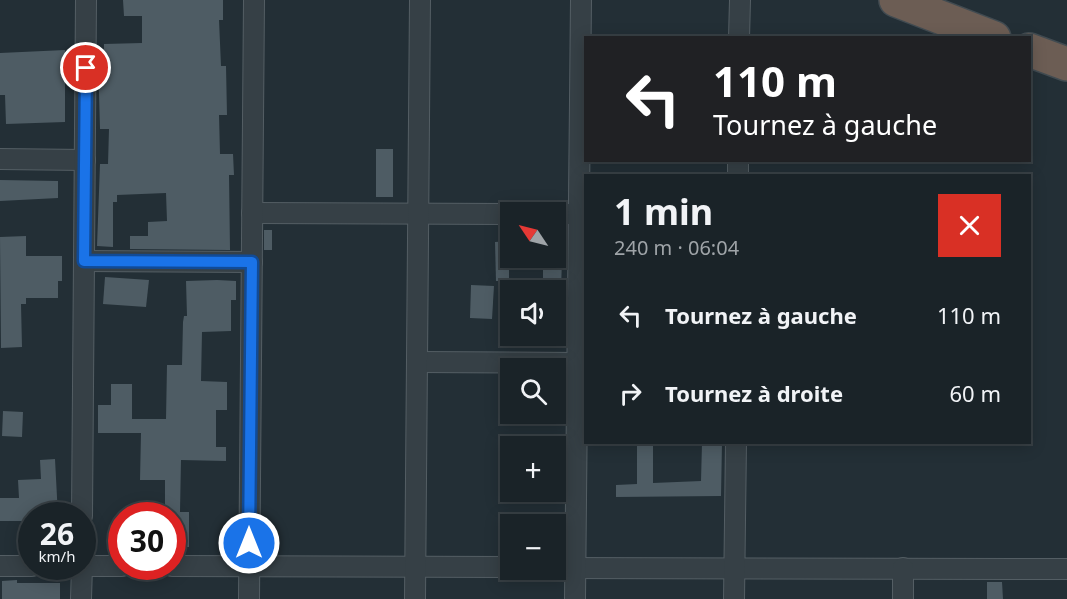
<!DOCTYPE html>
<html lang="fr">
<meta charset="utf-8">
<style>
body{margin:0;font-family:"Noto Sans",sans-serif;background:#272f34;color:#f1f3f6;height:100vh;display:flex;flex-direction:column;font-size:22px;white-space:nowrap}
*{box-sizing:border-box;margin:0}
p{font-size:20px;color:#9fa4a8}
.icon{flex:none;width:33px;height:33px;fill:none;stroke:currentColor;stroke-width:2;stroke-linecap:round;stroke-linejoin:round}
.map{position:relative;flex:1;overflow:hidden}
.sheet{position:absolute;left:584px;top:174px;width:447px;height:270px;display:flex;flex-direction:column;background:#1a2328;border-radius:0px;box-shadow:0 3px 15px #0003,0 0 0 2px #384045}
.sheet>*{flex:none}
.hud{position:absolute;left:584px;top:36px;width:447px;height:126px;border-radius:0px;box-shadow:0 3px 15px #0003,0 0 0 2px #384045;background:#202124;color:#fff;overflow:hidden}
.needle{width:39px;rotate:305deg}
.buttons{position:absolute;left:500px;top:202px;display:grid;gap:12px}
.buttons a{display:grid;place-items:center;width:66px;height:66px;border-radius:0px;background:#1a2328;box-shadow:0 3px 15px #0003,0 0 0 2px #384045;font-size:30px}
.speed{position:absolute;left:18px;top:502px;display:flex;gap:12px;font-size:30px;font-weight:700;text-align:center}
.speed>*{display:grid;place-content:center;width:78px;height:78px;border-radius:50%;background:#1a2328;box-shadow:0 3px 15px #0003,0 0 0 2px #384045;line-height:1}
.speed small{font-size:15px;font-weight:400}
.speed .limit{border:9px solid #d22;background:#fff;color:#111}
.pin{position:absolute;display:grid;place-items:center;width:51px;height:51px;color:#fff;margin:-26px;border:3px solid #fff;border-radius:50%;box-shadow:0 2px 6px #0007}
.me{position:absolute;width:66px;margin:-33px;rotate:0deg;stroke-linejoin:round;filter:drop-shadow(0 0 4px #0008)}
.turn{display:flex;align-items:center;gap:21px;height:126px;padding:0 30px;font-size:27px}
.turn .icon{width:78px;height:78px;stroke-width:2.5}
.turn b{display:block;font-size:42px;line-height:51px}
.round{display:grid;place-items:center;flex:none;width:63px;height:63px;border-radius:0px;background:#272f34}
.headline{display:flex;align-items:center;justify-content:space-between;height:102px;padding:0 30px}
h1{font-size:36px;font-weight:700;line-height:45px}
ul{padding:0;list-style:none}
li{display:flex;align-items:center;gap:18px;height:78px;padding:0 30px}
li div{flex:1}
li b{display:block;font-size:22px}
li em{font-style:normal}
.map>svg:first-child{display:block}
</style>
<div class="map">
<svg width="1067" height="599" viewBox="0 0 1067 599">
<rect width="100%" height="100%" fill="#232f36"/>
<g fill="#4e5c64">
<path d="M 123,0 L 223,0 L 223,20 L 219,20 L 221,66 L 226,66 L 227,115 L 219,115 L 220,154 L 233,154 L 234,175 L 229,175 L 230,250 L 130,249 L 130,236 L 148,236 L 148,222 L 167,221 L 166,193 L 117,195 L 117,202 L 113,202 L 113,247 L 97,246 L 100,164 L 108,164 L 109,129 L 100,129 L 98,59 L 104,58 L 104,44 L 142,43 L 142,16 L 124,16 Z"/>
<path d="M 65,50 L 65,122 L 6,124 L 5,95 L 0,95 L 0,53 Z"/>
<rect x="376" y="149" width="17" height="48"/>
<path d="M 0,180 L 58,181 L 58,198 L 0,201 Z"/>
<rect x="264" y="230" width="8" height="20"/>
<path d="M 26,236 L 26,256 L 62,256 L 62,281 L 58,281 L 58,298 L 26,298 L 26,304 L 21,304 L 22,347 L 1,348 L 0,237 Z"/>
<path d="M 509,241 L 509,281 L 496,281 L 495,242 Z"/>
<path d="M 543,258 L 562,258 L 561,291 L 543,291 Z"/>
<path d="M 105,277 L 149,280 L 146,307 L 103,304 Z"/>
<path d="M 217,280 L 236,281 L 236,300 L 231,300 L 231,331 L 202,332 L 201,381 L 227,382 L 227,410 L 216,410 L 216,447 L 226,447 L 226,461 L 181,460 L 180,512 L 189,512 L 189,547 L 172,547 L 172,516 L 165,516 L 165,480 L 140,480 L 141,433 L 98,433 L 98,405 L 111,405 L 111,384 L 132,384 L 132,419 L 166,419 L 167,365 L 182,365 L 183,322 L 184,316 L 187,316 L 186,281 Z"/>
<path d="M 471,285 L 494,286 L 492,319 L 470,318 Z"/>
<path d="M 3,411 L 23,412 L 22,437 L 2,436 Z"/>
<path d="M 637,442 L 653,442 L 653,483 L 701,481 L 702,443 L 722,443 L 721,496 L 616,497 L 616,485 L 637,484 Z"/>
<path d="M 55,459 L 58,516 L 32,516 L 32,521 L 0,521 L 0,498 L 19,498 L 18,480 L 41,479 L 40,460 Z"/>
<path d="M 17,580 L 17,583 L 60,583 L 60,599 L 2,599 L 2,581 Z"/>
<path d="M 987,582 L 1002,582 L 1003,599 L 987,599 Z"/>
</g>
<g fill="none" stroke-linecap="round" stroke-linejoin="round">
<g stroke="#545e64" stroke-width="22">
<g id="street">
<path d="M 739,38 L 740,0"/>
<path d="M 0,159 L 85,160"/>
<path d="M 738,176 L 738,160"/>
<path d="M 252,213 L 510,214"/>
<path d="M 555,214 L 585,214"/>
<path d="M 84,261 L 252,262"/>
<path d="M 417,362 L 578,363"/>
<path d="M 82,516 L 86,0"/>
<path d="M 0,566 L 32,566"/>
<path d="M 82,566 L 122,566"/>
<path d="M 172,566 L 510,567"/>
<path d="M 555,568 L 1067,569"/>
<path d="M 81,599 L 82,567"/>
<path d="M 249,599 L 254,0"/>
<path d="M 415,599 L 420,0"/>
<path d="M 575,599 L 581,0"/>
<path d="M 734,599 L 736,442"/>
<path d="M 903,599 L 903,568"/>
</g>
</g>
<g stroke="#414b51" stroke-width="36">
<g id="highway">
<path d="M 896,0 L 994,38"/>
<path d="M 1029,50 L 1067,64"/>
</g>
</g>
<use href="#street" stroke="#364046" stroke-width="20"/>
<use href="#highway" stroke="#6c5d54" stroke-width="33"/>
</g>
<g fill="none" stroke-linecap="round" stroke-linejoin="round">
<g stroke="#114b97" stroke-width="15">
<path id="route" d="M 86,68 L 84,261 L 252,262 L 249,543"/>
</g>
<use href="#route" stroke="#1a73e8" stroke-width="10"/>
</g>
</svg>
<div class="buttons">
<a><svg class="needle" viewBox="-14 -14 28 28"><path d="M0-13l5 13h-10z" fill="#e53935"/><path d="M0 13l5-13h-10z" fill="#9fa4a8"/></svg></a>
<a><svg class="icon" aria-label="sound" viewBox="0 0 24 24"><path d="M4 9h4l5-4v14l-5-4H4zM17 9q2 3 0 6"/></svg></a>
<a><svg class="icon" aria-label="search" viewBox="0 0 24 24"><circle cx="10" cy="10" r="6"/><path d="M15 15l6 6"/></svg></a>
<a>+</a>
<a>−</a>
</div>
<div class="speed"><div>26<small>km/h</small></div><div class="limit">30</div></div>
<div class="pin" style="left:86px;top:68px;background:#d93025"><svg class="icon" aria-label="arrive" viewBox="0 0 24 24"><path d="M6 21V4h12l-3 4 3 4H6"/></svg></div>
<svg class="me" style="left:249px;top:543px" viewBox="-20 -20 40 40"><circle r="17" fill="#1a73e8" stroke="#fff" stroke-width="3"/><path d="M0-11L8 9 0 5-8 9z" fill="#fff"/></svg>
<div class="hud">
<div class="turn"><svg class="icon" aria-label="left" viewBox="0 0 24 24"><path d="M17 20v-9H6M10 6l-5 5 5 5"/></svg><div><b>110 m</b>Tournez à gauche</div></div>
</div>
<section class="sheet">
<div class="headline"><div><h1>1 min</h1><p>240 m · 06:04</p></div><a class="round" style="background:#d93025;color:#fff"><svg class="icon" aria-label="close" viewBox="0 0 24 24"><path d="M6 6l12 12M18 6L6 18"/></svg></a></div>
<ul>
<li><svg class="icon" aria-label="left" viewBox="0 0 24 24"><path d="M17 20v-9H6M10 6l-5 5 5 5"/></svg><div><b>Tournez à gauche</b></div><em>110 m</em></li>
<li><svg class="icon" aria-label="right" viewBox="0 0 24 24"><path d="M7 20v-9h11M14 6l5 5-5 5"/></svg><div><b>Tournez à droite</b></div><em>60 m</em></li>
</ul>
</section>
</div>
